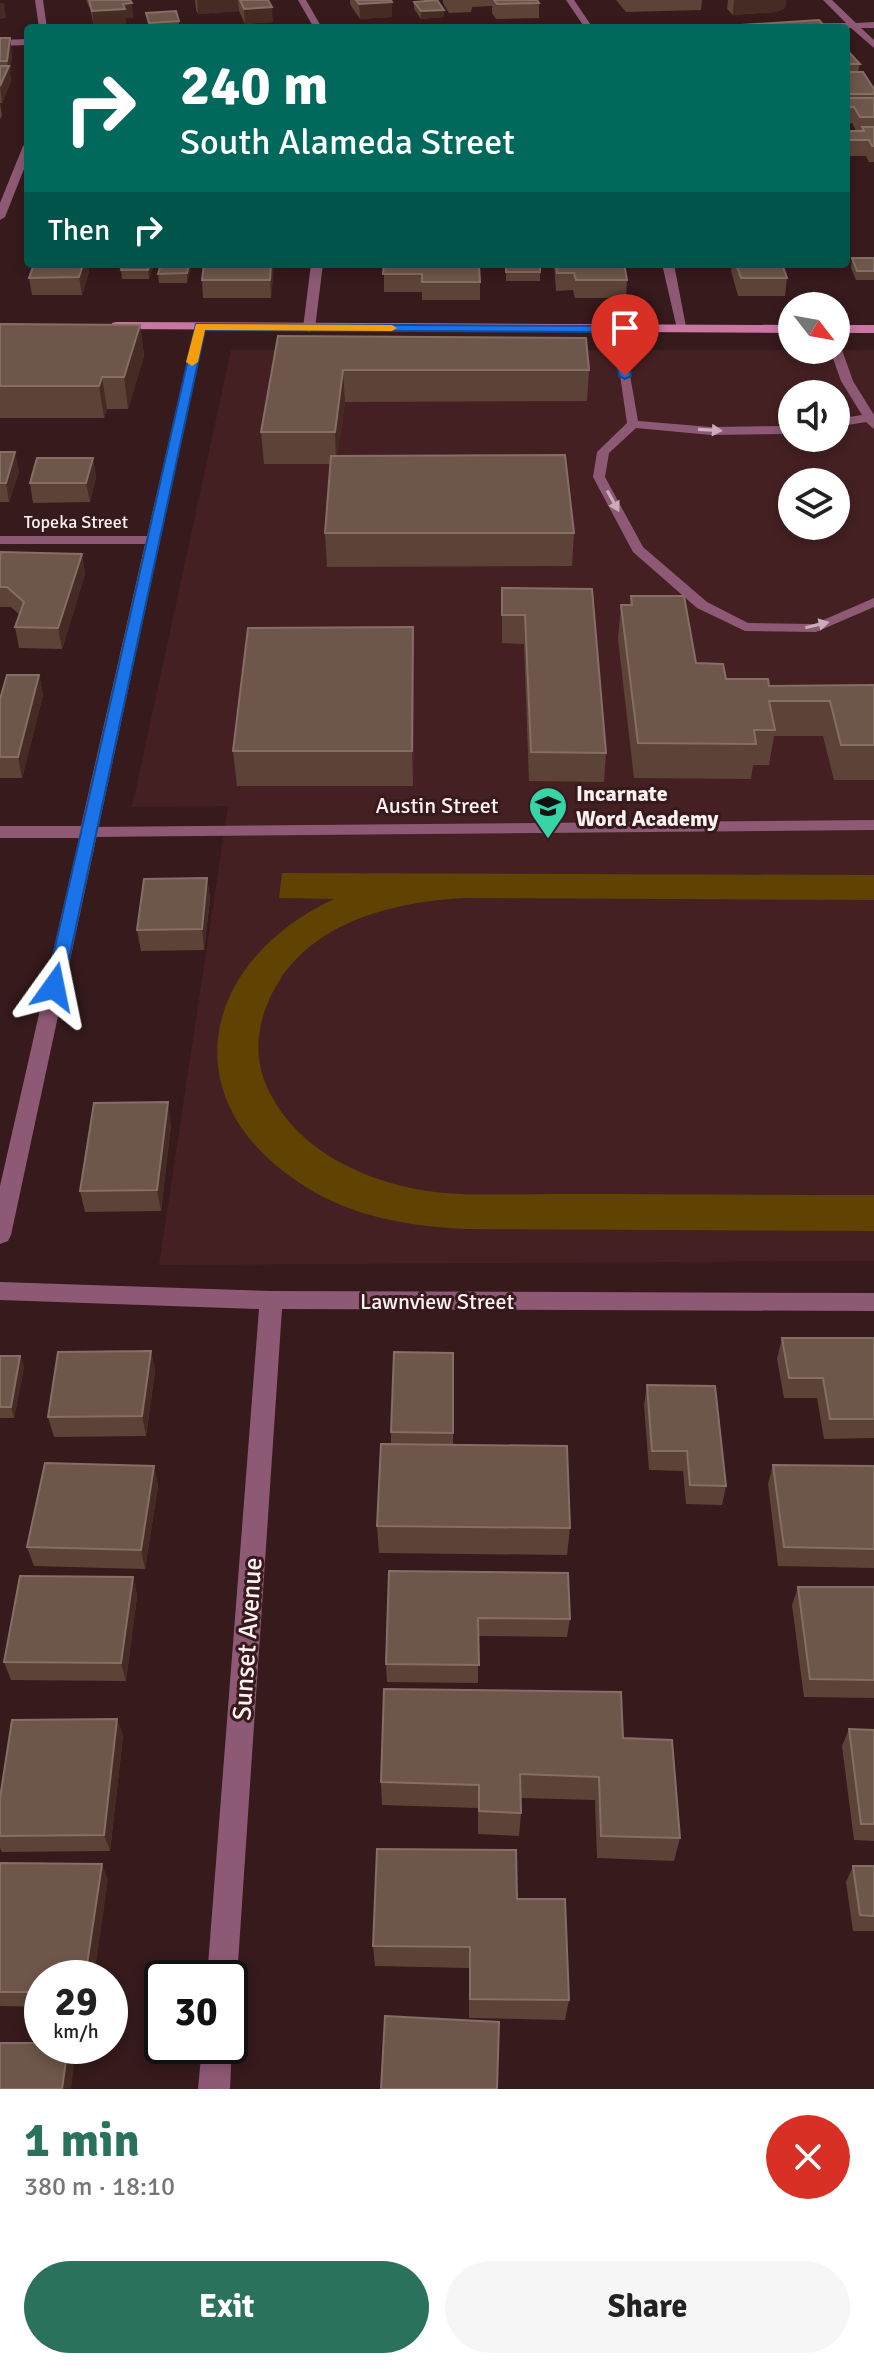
<!DOCTYPE html>
<meta charset="utf-8">
<style>
body{margin:0;font-family:Signika,sans-serif;background:#f6f6f6;color:#222;height:100vh;display:flex;flex-direction:column;font-size:30px;white-space:nowrap}
*{box-sizing:border-box;margin:0}
p{font-size:26px;color:#767676}
.icon{flex:none;width:44px;height:44px;fill:none;stroke:currentColor;stroke-width:2;stroke-linecap:round;stroke-linejoin:round}
.map{position:relative;height:2089px;overflow:hidden}
.side{display:flex;flex-direction:column;background:#fff;flex:1}
.side>*{flex:none}
.banner{position:absolute;left:24px;top:24px;width:826px;height:244px;border-radius:8px;box-shadow:0 4px 12px #0003;background:#00695c;color:#fff;overflow:hidden}
.needle{width:52px;rotate:121deg}
.tools{position:absolute;left:778px;top:292px;display:grid;gap:16px}
.tools a{display:grid;place-items:center;width:72px;height:72px;border-radius:50%;background:#fff;box-shadow:0 4px 12px #0003;font-size:40px}
.speed{position:absolute;left:24px;top:1960px;display:flex;gap:16px;font-size:40px;font-weight:700;text-align:center}
.speed>*{display:grid;place-content:center;width:104px;height:104px;border-radius:50%;background:#fff;box-shadow:0 4px 12px #0003;line-height:1}
.speed small{font-size:20px;font-weight:400}
.speed .limit{border:4px solid #111;border-radius:12px;background:#fff;color:#111}
.pin{position:absolute;display:grid;place-items:center;width:68px;height:68px;color:#fff;margin:-82px -34px;border-radius:50% 50% 50% 0;rotate:-45deg;box-shadow:0 0 8px #0007}
.pin .icon{rotate:45deg}
.me{position:absolute;width:88px;margin:-44px;rotate:12deg;stroke-linejoin:round;filter:drop-shadow(0 0 6px #0008)}
.turn{display:flex;align-items:center;gap:28px;height:168px;padding:0 24px;font-size:36px}
.turn .icon{width:104px;height:104px;stroke-width:2.5}
.turn b{display:block;font-size:56px;line-height:68px}
.then{display:flex;align-items:center;height:76px;padding:0 24px;background:#0003;gap:16px;font-size:30px}
.round{display:grid;place-items:center;flex:none;width:84px;height:84px;border-radius:42px;background:#f6f6f6}
.headline{display:flex;align-items:center;justify-content:space-between;height:136px;padding:0 24px}
h1{font-size:48px;font-weight:700;line-height:60px;color:#2b725e}
.action{display:flex;gap:16px;margin-top:auto;padding:16px 24px}
.action a{flex:1;height:92px;border-radius:48px;background:#2b725e;color:#fff;font-size:32px;font-weight:700;line-height:92px;text-align:center}
.action a+a{background:#f6f6f6;color:#222}
.map>svg:first-child{display:block}
</style>
<div class="map">
<svg width="874" height="2089" viewBox="0 0 874 2089">
<rect width="100%" height="100%" fill="#361a1c"/>
<path fill="#442022" fill-rule="evenodd" d="M 231,350 L 874,350 L 874,1261 L 159,1265 L 228,806 L 132,807 ZM 792,394 L 836,394 L 836,438 L 792,438 ZM 792,482 L 836,482 L 836,526 L 792,526 Z"/>
<path fill="#604203" d="M 282,873 L 874,875 L 874,900 L 463,898 C 397,902 321,919 281,978 C 260,1010 250,1050 267,1087 C 290,1138 339,1168 391,1183 C 446,1200 509,1193 566,1194 C 668,1194 771,1195 874,1195 L 874,1231 L 464,1229 C 409,1226 353,1217 306,1187 C 170,1103 199,962 334,899 L 279,898 Z"/>
<g fill="none" stroke-linecap="round" stroke-linejoin="round">
<g fill="#8e5975" fill-rule="evenodd">
<path d="M 613,327 L 622,329 L 638,421 L 711,427 L 792,426 L 792,434 L 711,435 L 636,428 L 609,453 L 605,477 L 643,547 L 707,602 L 748,623 L 814,624 L 874,598 L 874,607 L 816,632 L 745,631 L 697,608 L 633,552 L 593,477 L 597,452 L 627,423 Z"/>
<path d="M 836,347 L 842,350 L 853,381 L 874,415 L 874,429 L 866,422 L 836,427 L 836,419 L 862,415 L 841,381 L 830,350 L 836,350 Z"/>
<path d="M 874,820 L 874,830 L 88,837 L 80,832 L 88,827 Z"/>
</g>
<g fill="#8e5975" fill-rule="evenodd">
<path d="M 35,0 L 43,0 L 47,28 L 39,28 Z"/>
<path d="M 298,0 L 306,0 L 322,28 L 314,28 Z"/>
<path d="M 566,0 L 574,0 L 593,28 L 585,28 Z"/>
<path d="M 823,0 L 832,0 L 856,23 L 874,22 L 874,28 L 861,28 L 874,40 L 874,48 L 851,28 L 631,28 L 635,25 L 846,23 Z"/>
<path d="M 28,39 L 28,45 L 0,46 L 0,40 Z"/>
<path d="M 28,143 L 28,159 L 5,217 L 0,220 L 0,203 L 23,146 Z"/>
<path d="M 311,264 L 323,264 L 315,328 L 309,332 L 303,328 Z"/>
<path d="M 662,264 L 674,264 L 687,332 L 677,329 Z"/>
<path d="M 196,324 L 206,327 L 11,1235 L 8,1241 L 0,1244 L 0,1186 L 79,838 L 0,838 L 0,826 L 81,826 L 145,544 L 0,544 L 0,536 L 147,536 Z"/>
<path d="M 0,1282 L 271,1291 L 874,1293 L 874,1311 L 282,1309 L 237,1978 L 230,1990 L 230,1978 L 207,1978 L 259,1309 L 0,1300 Z"/>
<path d="M 230,2040 L 232,2046 L 230,2089 L 198,2089 L 202,2046 L 230,2046 Z"/>
</g>
<g fill="#ca76a3" fill-rule="evenodd">
<path d="M 116,322 L 792,325 L 792,333 L 112,329 L 112,323 Z"/>
<rect x="836" y="325" width="38" height="8"/>
</g>
</g>
<g fill="#5d4337">
<path d="M 86,0 L 130,0 L 133,18 L 126,18 L 126,24 L 94,26 L 90,9 Z"/>
<path d="M 195,0 L 268,0 L 273,22 L 245,24 L 239,11 L 198,14 L 196,10 Z"/>
<path d="M 350,0 L 391,0 L 392,2 L 392,17 L 360,19 L 350,4 Z"/>
<path d="M 443,0 L 537,0 L 539,3 L 539,18 L 496,19 L 492,13 L 492,6 L 472,7 L 471,12 L 449,13 L 443,3 Z"/>
<path d="M 616,0 L 702,0 L 701,10 L 626,12 Z"/>
<path d="M 728,0 L 786,0 L 785,8 L 776,12 L 733,15 L 727,9 Z"/>
<path d="M 414,2 L 444,10 L 444,17 L 421,19 L 414,9 Z"/>
<path d="M 146,13 L 179,21 L 179,28 L 149,28 Z"/>
<path d="M 0,38 L 12,53 L 10,73 L 11,81 L 2,103 L 0,103 L 2,115 L 0,120 Z"/>
<path d="M 846,49 L 860,64 L 858,72 L 874,89 L 874,162 L 869,162 L 866,156 L 847,156 L 846,154 L 846,131 L 856,131 L 852,123 L 846,123 Z"/>
<path d="M 852,258 L 874,258 L 874,280 L 856,280 L 851,268 Z"/>
<path d="M 161,264 L 190,264 L 187,283 L 159,283 L 158,274 Z"/>
<path d="M 204,264 L 273,264 L 271,298 L 203,298 L 202,280 Z"/>
<path d="M 384,264 L 441,265 L 480,282 L 480,300 L 422,300 L 422,292 L 384,292 Z"/>
<path d="M 506,264 L 540,272 L 540,281 L 506,281 Z"/>
<path d="M 554,264 L 624,264 L 627,280 L 626,298 L 575,298 L 573,290 L 556,291 Z"/>
<path d="M 732,264 L 782,264 L 787,278 L 785,296 L 738,296 L 731,271 Z"/>
<path d="M 153,267 L 149,279 L 122,279 L 121,270 Z"/>
<path d="M 89,271 L 82,295 L 32,295 L 29,278 Z"/>
<path d="M 0,324 L 140,325 L 144,356 L 128,409 L 107,409 L 104,418 L 0,418 Z"/>
<path d="M 278,336 L 589,370 L 587,401 L 345,402 L 337,456 L 574,533 L 572,566 L 327,567 L 325,533 L 330,464 L 264,464 L 261,432 Z"/>
<path d="M 0,452 L 19,471 L 9,502 L 0,502 Z"/>
<path d="M 93,458 L 96,477 L 90,502 L 33,503 L 30,483 Z"/>
<path d="M 82,554 L 85,574 L 62,649 L 19,648 L 15,627 L 20,615 L 11,607 L 0,607 L 0,556 Z"/>
<path d="M 502,588 L 592,589 L 606,753 L 604,782 L 529,781 L 524,644 L 502,643 Z"/>
<path d="M 631,596 L 696,663 L 726,679 L 769,686 L 874,685 L 874,780 L 834,780 L 823,736 L 774,736 L 769,765 L 753,765 L 751,779 L 634,778 L 618,639 L 621,605 L 630,605 Z"/>
<path d="M 414,662 L 413,786 L 237,786 L 233,751 Z"/>
<path d="M 39,675 L 43,695 L 22,778 L 0,778 L 0,699 Z"/>
<path d="M 207,878 L 210,899 L 204,950 L 141,951 L 137,930 Z"/>
<path d="M 171,1124 L 161,1211 L 85,1212 L 80,1191 Z"/>
<path d="M 782,1338 L 874,1338 L 874,1438 L 824,1439 L 817,1398 L 784,1398 L 777,1359 Z"/>
<path d="M 151,1351 L 155,1371 L 146,1436 L 54,1437 L 48,1417 Z"/>
<path d="M 0,1356 L 20,1356 L 24,1367 L 14,1418 L 0,1418 Z"/>
<path d="M 647,1385 L 726,1486 L 722,1505 L 686,1504 L 683,1471 L 649,1470 L 644,1405 Z"/>
<path d="M 391,1432 L 453,1433 L 453,1445 L 570,1528 L 567,1555 L 379,1553 L 377,1526 L 391,1444 Z"/>
<path d="M 773,1465 L 874,1466 L 874,1568 L 778,1566 L 768,1484 Z"/>
<path d="M 154,1466 L 158,1486 L 145,1569 L 34,1566 L 27,1547 Z"/>
<path d="M 389,1571 L 570,1619 L 567,1637 L 478,1636 L 478,1683 L 387,1682 L 386,1664 Z"/>
<path d="M 133,1577 L 137,1596 L 126,1681 L 11,1680 L 4,1662 Z"/>
<path d="M 798,1587 L 874,1587 L 874,1698 L 804,1697 L 792,1605 Z"/>
<path d="M 117,1719 L 123,1736 L 110,1851 L 2,1852 L 0,1848 L 0,1798 Z"/>
<path d="M 849,1729 L 874,1730 L 874,1841 L 854,1840 L 842,1746 Z"/>
<path d="M 623,1738 L 680,1838 L 674,1861 L 597,1858 L 595,1800 L 521,1798 L 521,1813 L 519,1836 L 478,1834 L 478,1808 L 382,1805 L 381,1782 Z"/>
<path d="M 0,1863 L 108,1880 L 42,1978 L 42,2007 L 0,2006 Z"/>
<path d="M 853,1866 L 874,1866 L 874,1931 L 853,1931 L 846,1882 Z"/>
<path d="M 517,1899 L 569,2000 L 565,2020 L 469,2018 L 469,1968 L 375,1966 L 373,1946 Z"/>
</g>
<g fill="#462b24">
<path d="M 89,0 L 132,3 L 133,18 L 126,18 L 126,24 L 94,26 L 92,11 Z"/>
<path d="M 197,0 L 238,0 L 239,11 L 198,14 Z"/>
<path d="M 734,0 L 786,0 L 785,8 L 776,12 L 733,15 Z"/>
<path d="M 392,2 L 392,17 L 360,19 L 359,4 Z"/>
<path d="M 0,3 L 4,3 L 6,18 L 0,19 Z"/>
<path d="M 272,7 L 273,22 L 245,24 L 244,9 Z"/>
<path d="M 444,10 L 444,17 L 421,19 L 421,11 Z"/>
<path d="M 10,38 L 12,53 L 10,73 L 11,81 L 2,103 L 0,86 L 8,67 L 7,61 Z"/>
<path d="M 83,264 L 88,264 L 89,271 L 82,295 L 79,277 Z"/>
<path d="M 150,264 L 152,264 L 153,267 L 149,279 L 148,270 Z"/>
<path d="M 189,264 L 190,264 L 191,268 L 187,283 L 187,273 Z"/>
<path d="M 271,264 L 273,264 L 274,271 L 271,298 L 270,280 Z"/>
<path d="M 140,325 L 144,356 L 128,409 L 124,377 Z"/>
<path d="M 343,370 L 345,402 L 336,465 L 335,432 Z"/>
<path d="M 102,377 L 107,409 L 104,418 L 99,386 Z"/>
<path d="M 15,452 L 19,471 L 9,502 L 6,483 Z"/>
<path d="M 93,458 L 96,477 L 90,502 L 86,483 Z"/>
<path d="M 82,554 L 85,574 L 62,649 L 58,628 Z"/>
<path d="M 413,627 L 414,662 L 413,786 L 412,751 Z"/>
<path d="M 39,675 L 43,695 L 22,778 L 18,757 Z"/>
<path d="M 207,878 L 210,899 L 204,950 L 202,929 Z"/>
<path d="M 168,1102 L 171,1124 L 161,1211 L 157,1190 Z"/>
<path d="M 151,1351 L 155,1371 L 146,1436 L 142,1416 Z"/>
<path d="M 20,1356 L 24,1367 L 14,1418 L 11,1407 Z"/>
<path d="M 154,1466 L 158,1486 L 145,1569 L 141,1550 Z"/>
<path d="M 133,1577 L 137,1596 L 126,1681 L 121,1663 Z"/>
<path d="M 117,1719 L 123,1736 L 110,1851 L 104,1835 Z"/>
<path d="M 102,1864 L 108,1880 L 94,1978 L 85,1978 Z"/>
<path d="M 68,2046 L 69,2046 L 75,2057 L 71,2089 L 62,2089 Z"/>
</g>
<g fill="#6e564b" stroke="#856e65" stroke-width="2">
<path d="M 89,0 L 130,0 L 132,3 L 123,4 L 125,9 L 92,11 Z"/>
<path d="M 240,0 L 268,0 L 272,7 L 244,9 Z"/>
<path d="M 356,0 L 391,0 L 392,2 L 359,4 Z"/>
<path d="M 437,0 L 444,10 L 421,11 L 414,2 Z"/>
<path d="M 494,0 L 537,0 L 539,3 L 497,4 Z"/>
<path d="M 176,11 L 179,21 L 149,23 L 146,13 Z"/>
<path d="M 819,20 L 826,28 L 745,28 L 743,25 Z"/>
<path d="M 560,26 L 560,28 L 525,28 Z"/>
<path d="M 695,26 L 697,28 L 646,28 Z"/>
<path d="M 0,38 L 10,38 L 7,61 L 0,61 Z"/>
<path d="M 846,49 L 860,64 L 846,64 Z"/>
<path d="M 0,66 L 9,66 L 0,86 Z"/>
<path d="M 846,72 L 863,72 L 874,89 L 874,94 L 846,94 Z"/>
<path d="M 846,98 L 874,98 L 874,117 L 860,117 L 854,107 L 846,107 Z"/>
<path d="M 862,127 L 874,127 L 874,146 L 872,146 L 869,140 L 850,140 L 846,131 L 864,131 Z"/>
<path d="M 852,258 L 874,258 L 874,271 L 857,271 Z"/>
<path d="M 34,264 L 83,264 L 79,277 L 29,278 Z"/>
<path d="M 123,264 L 150,264 L 148,270 L 121,270 Z"/>
<path d="M 161,264 L 189,264 L 187,273 L 158,274 Z"/>
<path d="M 204,264 L 271,264 L 270,280 L 202,280 Z"/>
<path d="M 384,264 L 479,265 L 480,282 L 422,282 L 422,274 L 383,274 Z"/>
<rect x="506" y="264" width="34" height="8"/>
<path d="M 556,264 L 624,264 L 627,280 L 576,280 L 574,273 L 557,273 Z"/>
<path d="M 736,264 L 782,264 L 787,278 L 741,278 Z"/>
<path d="M 0,324 L 140,325 L 124,377 L 102,377 L 99,386 L 0,386 Z"/>
<path d="M 278,336 L 586,338 L 589,370 L 343,370 L 335,432 L 261,432 Z"/>
<path d="M 0,452 L 15,452 L 6,483 L 0,483 Z"/>
<path d="M 565,455 L 574,533 L 325,533 L 331,456 Z"/>
<path d="M 37,458 L 93,458 L 86,483 L 30,483 Z"/>
<path d="M 1,552 L 82,554 L 58,628 L 15,627 L 24,602 L 7,587 L 0,587 L 0,556 Z"/>
<path d="M 502,588 L 592,589 L 606,753 L 531,752 L 525,615 L 502,615 Z"/>
<path d="M 631,596 L 684,596 L 696,663 L 723,664 L 726,679 L 768,679 L 769,686 L 874,685 L 874,745 L 841,745 L 830,701 L 769,701 L 775,730 L 754,730 L 756,744 L 638,743 L 621,605 L 632,605 Z"/>
<path d="M 413,627 L 412,751 L 233,751 L 248,628 Z"/>
<path d="M 7,675 L 39,675 L 18,757 L 0,757 L 0,699 Z"/>
<path d="M 207,878 L 202,929 L 137,930 L 144,879 Z"/>
<path d="M 168,1102 L 157,1190 L 80,1191 L 94,1103 Z"/>
<path d="M 782,1338 L 874,1338 L 874,1419 L 830,1419 L 823,1378 L 789,1378 Z"/>
<path d="M 151,1351 L 142,1416 L 48,1417 L 58,1352 Z"/>
<path d="M 394,1352 L 453,1353 L 453,1433 L 391,1432 Z"/>
<path d="M 0,1356 L 20,1356 L 11,1407 L 0,1407 Z"/>
<path d="M 647,1385 L 715,1386 L 726,1486 L 690,1485 L 687,1451 L 652,1451 Z"/>
<path d="M 381,1444 L 567,1446 L 570,1528 L 377,1526 Z"/>
<path d="M 45,1463 L 154,1466 L 141,1550 L 27,1547 Z"/>
<path d="M 773,1465 L 874,1466 L 874,1549 L 784,1547 Z"/>
<path d="M 389,1571 L 568,1573 L 570,1619 L 478,1618 L 479,1665 L 386,1664 Z"/>
<path d="M 20,1576 L 133,1577 L 121,1663 L 4,1662 Z"/>
<path d="M 798,1587 L 874,1587 L 874,1680 L 810,1679 Z"/>
<path d="M 384,1689 L 621,1692 L 623,1738 L 672,1740 L 680,1838 L 601,1836 L 599,1777 L 520,1774 L 521,1813 L 479,1811 L 479,1785 L 381,1782 Z"/>
<path d="M 117,1719 L 104,1835 L 0,1836 L 0,1798 L 12,1720 Z"/>
<path d="M 849,1729 L 874,1730 L 874,1824 L 861,1824 Z"/>
<path d="M 377,1849 L 516,1850 L 517,1899 L 565,1899 L 569,2000 L 470,1999 L 470,1947 L 373,1946 Z"/>
<path d="M 0,1863 L 102,1864 L 85,1978 L 42,1978 L 42,1992 L 0,1992 Z"/>
<path d="M 853,1866 L 874,1866 L 874,1916 L 860,1915 Z"/>
<path d="M 385,2016 L 499,2022 L 497,2089 L 381,2089 Z"/>
<path d="M 0,2043 L 42,2043 L 42,2046 L 68,2046 L 62,2089 L 0,2089 Z"/>
</g>
<defs><path id="oneway-solid" d="M-6-.8H1V-3.2L6.5 0L1 3.2V.8H-6Z" transform="scale(2)"/></defs>
<g fill="#cbadb9">
<use href="#oneway-solid" transform="translate(710 430) rotate(3)"/>
<use href="#oneway-solid" transform="translate(613 501) rotate(61)"/>
<use href="#oneway-solid" transform="translate(817 625) rotate(-13)"/>
</g>
<path fill="#1a73e8" stroke="#114b97" stroke-width="2" d="M 196,324 L 617,326 L 623,329 L 631,376 L 625,379 L 619,376 L 612,332 L 205,330 L 63,987 L 54,994 L 46,987 Z"/>
<path fill="#f59e0b" d="M 196,324 L 392,325 L 397,328 L 392,331 L 205,330 L 198,362 L 192,366 L 186,362 Z"/>
<defs>
<g id="school-pin" transform="scale(2)"><path d="M0 17L-7.5 6A9.5 9.5 0 1 1 7.5 6Z" fill="#36d4a7" stroke="#361a1c"/><path d="M0-5L7-2L0 1L-7-2ZM-4 1L0 2.5L4 1V4Q0 6-4 4Z" fill="#111"/></g>
</defs>
<g fill-rule="evenodd">
<use href="#school-pin" x="548" y="806"/>
</g>
<g text-anchor="middle" stroke-width="6" stroke-linejoin="round" paint-order="stroke">
<g font-size="18" fill="#fdf1f1" stroke="#361a1c">
<text x="76" y="528">Topeka Street</text>
</g>
<g font-size="22" font-weight="bold" fill="#fdf1f1" stroke="#361a1c" text-anchor="start">
<text x="576" y="801">Incarnate<tspan x="576" dy="25">Word Academy</tspan></text>
</g>
<g font-size="22" fill="#fdf1f1" stroke="#361a1c">
<text x="437" y="813">Austin Street</text>
<text x="437" y="1309">Lawnview Street</text>
</g>
<g font-size="26" fill="#fdf1f1" stroke="#361a1c">
<text transform="translate(247 1639) rotate(-86)" y="9">Sunset Avenue</text>
</g>
</g>
</svg>
<div class="tools">
<a><svg class="needle" viewBox="-14 -14 28 28"><path d="M0-13l5 13h-10z" fill="#e53935"/><path d="M0 13l5-13h-10z" fill="#767676"/></svg></a>
<a><svg class="icon" aria-label="sound" viewBox="0 0 24 24"><path d="M4 9h4l5-4v14l-5-4H4zM17 9q2 3 0 6"/></svg></a>
<a><svg class="icon" aria-label="layers" viewBox="0 0 24 24"><path d="M12 4l9 5-9 5-9-5zM3 14l9 5 9-5"/></svg></a>
</div>
<div class="speed"><div>29<small>km/h</small></div><div class="limit">30</div></div>
<div class="pin" style="left:625px;top:376px;background:#d93025"><svg class="icon" aria-label="arrive" viewBox="0 0 24 24"><path d="M6 21V4h12l-3 4 3 4H6"/></svg></div>
<svg class="me" style="left:54px;top:987px" viewBox="-20 -20 40 40"><path d="M0-17L14 15 0 8-14 15z" fill="#1a73e8" stroke="#fff" stroke-width="4"/></svg>
<div class="banner">
<div class="turn"><svg class="icon" aria-label="right" viewBox="0 0 24 24"><path d="M7 20v-9h11M14 6l5 5-5 5"/></svg><div><b>240 m</b>South Alameda Street</div></div>
<div class="then">Then<svg class="icon" aria-label="right" viewBox="0 0 24 24"><path d="M7 20v-9h11M14 6l5 5-5 5"/></svg></div>
</div>
</div>
<section class="side">
<div class="headline"><div><h1>1 min</h1><p>380 m · 18:10</p></div><a class="round" style="background:#d93025;color:#fff"><svg class="icon" aria-label="close" viewBox="0 0 24 24"><path d="M6 6l12 12M18 6L6 18"/></svg></a></div>
<div class="action"><a>Exit</a><a>Share</a></div>
</section>
